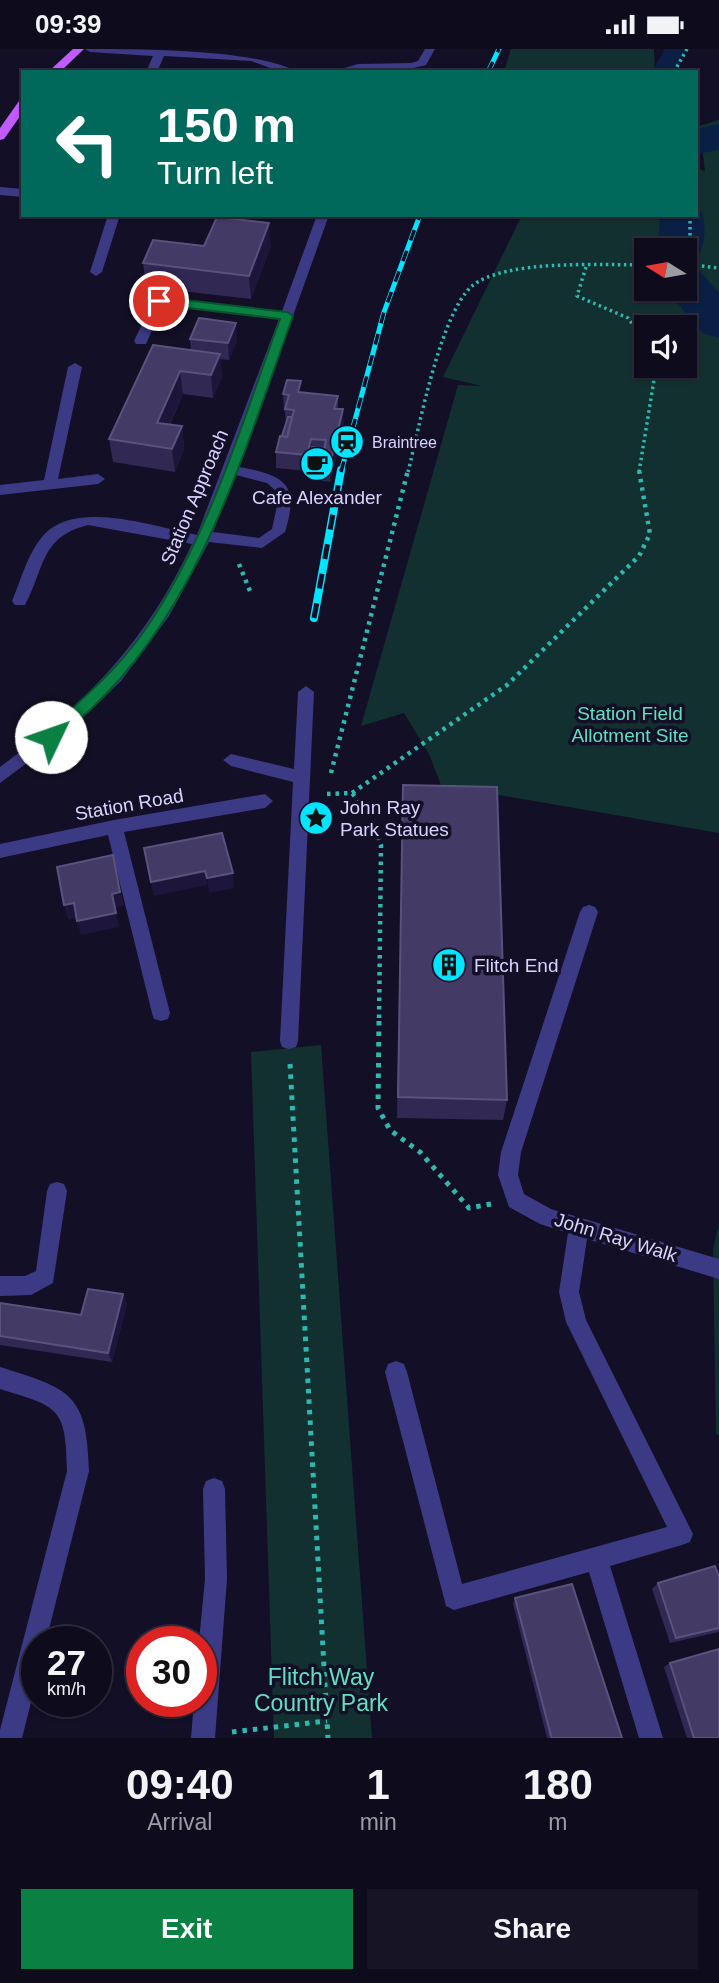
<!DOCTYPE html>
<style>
body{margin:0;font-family:Arial,sans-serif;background:#171425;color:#f1f3f6;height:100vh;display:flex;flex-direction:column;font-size:26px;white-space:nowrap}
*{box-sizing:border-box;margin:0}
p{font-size:23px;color:#9b9ba3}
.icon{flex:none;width:38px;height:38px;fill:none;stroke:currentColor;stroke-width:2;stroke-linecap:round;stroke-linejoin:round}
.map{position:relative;height:1689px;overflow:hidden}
.side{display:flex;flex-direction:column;background:#0e0b1c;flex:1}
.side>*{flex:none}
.banner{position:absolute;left:21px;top:21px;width:677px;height:147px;border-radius:0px;box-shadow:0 2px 5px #0004,0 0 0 2px #2e2b3b;background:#00695c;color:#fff;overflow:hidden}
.needle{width:46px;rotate:281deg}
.tools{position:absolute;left:634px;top:189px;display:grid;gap:14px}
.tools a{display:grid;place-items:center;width:63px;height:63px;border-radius:0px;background:#0e0b1c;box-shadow:0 2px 5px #0004,0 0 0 2px #2e2b3b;font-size:35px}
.speed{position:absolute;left:21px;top:1577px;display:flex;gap:14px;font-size:35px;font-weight:700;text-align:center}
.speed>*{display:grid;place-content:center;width:91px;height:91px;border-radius:50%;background:#0e0b1c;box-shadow:0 2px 5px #0004,0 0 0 2px #2e2b3b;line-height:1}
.speed small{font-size:18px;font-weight:400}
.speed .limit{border:10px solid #d22;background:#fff;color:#111}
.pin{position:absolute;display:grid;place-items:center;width:60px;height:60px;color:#fff;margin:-30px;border:4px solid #fff;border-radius:50%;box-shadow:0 2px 7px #0007}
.me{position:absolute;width:77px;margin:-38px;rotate:48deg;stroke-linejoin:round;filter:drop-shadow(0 0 5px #0008)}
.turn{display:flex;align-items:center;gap:24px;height:147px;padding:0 21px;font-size:32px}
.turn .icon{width:91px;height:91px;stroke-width:2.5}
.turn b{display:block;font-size:49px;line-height:60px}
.eta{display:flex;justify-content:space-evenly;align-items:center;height:119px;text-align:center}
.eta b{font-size:42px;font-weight:600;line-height:49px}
.cta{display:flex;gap:14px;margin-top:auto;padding:14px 21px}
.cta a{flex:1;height:80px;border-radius:0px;background:#0b8043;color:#fff;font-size:28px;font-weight:600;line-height:80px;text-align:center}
.cta a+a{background:#171425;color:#f1f3f6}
.status{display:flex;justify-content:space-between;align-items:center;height:49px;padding:0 35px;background:#0e0b1c;direction:ltr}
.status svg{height:19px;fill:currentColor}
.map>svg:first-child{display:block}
</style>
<div class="status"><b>09:39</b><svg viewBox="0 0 49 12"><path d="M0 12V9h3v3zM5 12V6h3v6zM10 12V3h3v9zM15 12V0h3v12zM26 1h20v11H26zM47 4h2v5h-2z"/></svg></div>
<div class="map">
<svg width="719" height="1689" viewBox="0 0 719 1689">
<rect width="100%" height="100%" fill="#130f26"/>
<g fill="#12302f" fill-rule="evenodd">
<path d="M 511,0 L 654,0 L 655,23 L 504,23 Z"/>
<path d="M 719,71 L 719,784 L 441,736 L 429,705 L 404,664 L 361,677 L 458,336 L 482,337 L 443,328 L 522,166 L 696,166 L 697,120 L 705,122 L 699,77 ZM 646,201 L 684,201 L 684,240 L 646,240 ZM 646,278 L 684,278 L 684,317 L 646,317 Z"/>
<path d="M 321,996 L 372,1689 L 274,1689 L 251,1003 Z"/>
<path d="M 719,1175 L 719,1386 L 716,1385 L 713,1200 Z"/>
</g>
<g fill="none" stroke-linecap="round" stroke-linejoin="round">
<path fill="#0a1f44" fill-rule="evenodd" d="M 665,0 L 687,0 L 675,23 L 652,23 Z"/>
<g fill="#0a1f44" fill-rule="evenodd">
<path d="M 719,75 L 719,101 L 696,105 L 696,80 Z"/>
<path d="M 698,157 C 708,171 706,196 696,211 L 684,213 L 684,201 L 658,201 L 660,166 L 696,166 Z"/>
<path d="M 684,218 L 700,222 L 719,244 L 719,289 L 702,284 L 666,240 L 684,240 Z"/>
</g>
<g stroke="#2fb8b0" stroke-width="3.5" stroke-dasharray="2.5 3.5" stroke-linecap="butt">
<path d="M 674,23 L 687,0"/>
<path d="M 690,166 L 690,214"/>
<path d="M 684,215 L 719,219"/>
<path d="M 586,218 L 577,247 L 628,269 L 646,294"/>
<path d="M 408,423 C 419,380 440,265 472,237 C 504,210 605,216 646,216"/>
<path d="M 639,423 L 654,331 L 652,317"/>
</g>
<g stroke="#2fb8b0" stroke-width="4.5" stroke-dasharray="3.5 5" stroke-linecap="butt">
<path d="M 239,515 L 250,542"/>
<path d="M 331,724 L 408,421"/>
<path d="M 352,744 L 507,636 L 639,507 L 650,485 L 639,421"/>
<path d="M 327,745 L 352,744 L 371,767 L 381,796 L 379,973"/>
</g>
<g stroke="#2fb8b0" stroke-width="5" stroke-dasharray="4.5 6" stroke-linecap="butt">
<path d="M 379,972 L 378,1059 L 390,1081 L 420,1103 L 469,1159 L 491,1155"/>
<path d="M 290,1015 L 328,1689"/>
<path d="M 232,1683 L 327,1672"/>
</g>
<g fill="#3d3a85" fill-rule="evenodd">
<path d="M 85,0 C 136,0 258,0 297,23 L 281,23 L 251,12 L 164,7 L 157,23 L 146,23 L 153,7 L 90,3 Z"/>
<path d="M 425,0 L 435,0 L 426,16 L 401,22 L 331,23 L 358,15 L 411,14 L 418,12 Z"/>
<path d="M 0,138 L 23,140 L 23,148 L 0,146 Z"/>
<path d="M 108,166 L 120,166 L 102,223 L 96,227 L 90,223 Z"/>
<path d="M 317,166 L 329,166 L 239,418 C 285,426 300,435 285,483 L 262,499 L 209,493 L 169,567 L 121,632 L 66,685 L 0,734 L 0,718 C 86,655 147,592 192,495 L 88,476 C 40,488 45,519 25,556 L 15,556 L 12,552 C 21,531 27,506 42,488 C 75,449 153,478 197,486 L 279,270 L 163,256 L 146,295 L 136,295 L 134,292 L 153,252 L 159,248 L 282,262 ZM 236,426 L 267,434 L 277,443 L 278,452 L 272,480 L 259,489 L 213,483 Z"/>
<path d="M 75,314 L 82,318 L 58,430 L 98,425 L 105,430 L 98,435 L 0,446 L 0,436 L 44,431 L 68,318 Z"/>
<path d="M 306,637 L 314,643 L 298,992 L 296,998 L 289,1000 L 282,998 L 280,992 L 293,733 L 231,717 L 223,711 L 231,705 L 294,720 L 298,643 Z"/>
<path d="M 265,745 L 273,752 L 265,759 L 124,783 L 170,964 L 168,970 L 161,972 L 154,970 L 152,964 L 108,786 L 0,809 L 0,795 L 114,771 Z"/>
<path d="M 589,856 L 595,858 L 598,863 L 521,1103 L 518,1126 L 524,1145 L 551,1160 L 719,1210 L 719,1230 L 587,1190 L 579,1243 L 586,1271 L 693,1485 L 690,1493 L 682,1496 L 610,1517 L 663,1689 L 639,1689 L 589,1523 L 454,1561 L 446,1557 L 385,1323 L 388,1315 L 396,1312 L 404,1315 L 407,1323 L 462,1535 L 667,1478 L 566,1273 L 559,1243 L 568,1184 L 540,1175 L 509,1158 L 498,1126 L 501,1103 L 580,863 L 583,858 Z"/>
<path d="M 57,1133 L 64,1135 L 67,1142 L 53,1234 L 31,1246 L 0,1247 L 0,1227 L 25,1227 L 36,1222 L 47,1142 L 50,1135 Z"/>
<path d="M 0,1318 C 70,1340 87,1344 89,1422 L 46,1592 L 37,1592 L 37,1630 L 22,1689 L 0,1689 L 0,1681 L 67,1422 C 66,1358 59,1358 0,1340 Z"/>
<path d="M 214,1429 L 222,1432 L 225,1440 L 227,1530 L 215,1689 L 191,1689 L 194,1652 L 201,1652 L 199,1592 L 205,1530 L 203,1440 L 206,1432 Z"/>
</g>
<g fill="#c25bff" fill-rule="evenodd">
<path d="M 73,0 L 84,0 L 60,23 L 48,23 Z"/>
<path d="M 23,51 L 23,63 L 4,90 L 0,91 L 0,79 L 19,52 Z"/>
</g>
<g stroke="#00e5ff" stroke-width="5">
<g id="rail-far1">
<path d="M 488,23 L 499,0"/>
<path d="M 341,423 L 384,263 L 420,166"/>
</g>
</g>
<g stroke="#00e5ff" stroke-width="8">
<path id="rail" d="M 314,569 L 341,421"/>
</g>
<use href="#rail-far1" stroke="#130f26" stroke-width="3.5" stroke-dasharray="11" stroke-linecap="butt"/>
<use href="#rail" stroke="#130f26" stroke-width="5" stroke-dasharray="15" stroke-linecap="butt"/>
</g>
<g fill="#312854">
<path d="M 204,197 L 271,197 L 251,250 L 146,238 L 143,214 Z"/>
<path d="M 190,290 L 237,291 L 229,311 L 220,310 L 222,328 L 213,349 L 183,345 L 170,376 L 182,377 L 184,400 L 175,423 L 113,413 L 109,390 L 191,301 Z"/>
<path d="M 302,344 L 338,347 L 338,360 L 344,377 L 330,433 L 308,430 L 307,422 L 276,419 L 276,403 L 282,387 L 286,375 L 285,362 L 284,362 L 283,345 Z"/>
<path d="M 403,736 L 507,1051 L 503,1071 L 397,1069 Z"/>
<path d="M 123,1245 L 127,1255 L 112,1313 L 0,1296 L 0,1254 L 81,1266 Z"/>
<path d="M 719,1528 L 719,1583 L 670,1594 L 652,1540 L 658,1534 Z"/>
<path d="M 515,1549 L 622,1689 L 547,1689 L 513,1555 Z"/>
<path d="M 670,1614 L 719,1689 L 687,1689 L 664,1618 Z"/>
</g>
<g fill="#1d163a">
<path d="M 269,174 L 271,197 L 251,250 L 249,227 Z"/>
<path d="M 236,274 L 237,291 L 229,311 L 228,294 Z"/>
<path d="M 220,305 L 222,328 L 213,349 L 211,326 Z"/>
<path d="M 180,322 L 183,345 L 160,397 L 157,374 Z"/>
<path d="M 343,360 L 344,377 L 330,433 L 330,416 Z"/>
<path d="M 182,377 L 184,400 L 175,423 L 172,400 Z"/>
<path d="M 311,390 L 312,406 L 308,414 L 307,406 Z"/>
<path d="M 113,806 L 124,857 L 115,859 L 119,878 L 81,886 L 77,872 L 112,845 Z"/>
<path d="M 205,822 L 207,836 L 154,847 L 151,833 Z"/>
<path d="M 233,824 L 234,839 L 209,844 L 207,829 Z"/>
<path d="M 74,854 L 78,868 L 68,871 L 64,856 Z"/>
<path d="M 123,1245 L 127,1255 L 112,1313 L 108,1304 Z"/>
</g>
<g fill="#433a66" stroke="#5a527e" stroke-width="2">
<path d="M 217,168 L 269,174 L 249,227 L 143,214 L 153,191 L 204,197 Z"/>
<path d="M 199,269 L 236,274 L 228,294 L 190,290 Z"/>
<path d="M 153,296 L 220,305 L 211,326 L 180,322 L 157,374 L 182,377 L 172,400 L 109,390 Z"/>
<path d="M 287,331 L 301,332 L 298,343 L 338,347 L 334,360 L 343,360 L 330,416 L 307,414 L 309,406 L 323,407 L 326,391 L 311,390 L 307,406 L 276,403 L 280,387 L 287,388 L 294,361 L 285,360 L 289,346 L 283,345 Z"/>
<path d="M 288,368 L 292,368 L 287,388 L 282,387 Z"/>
<path d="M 312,398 L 325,399 L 323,407 L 310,406 Z"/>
<path d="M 403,736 L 497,738 L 507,1051 L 398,1048 Z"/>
<path d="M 222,784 L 233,824 L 207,829 L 205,822 L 151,833 L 144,799 Z"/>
<path d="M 113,806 L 120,843 L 112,845 L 116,864 L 77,872 L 74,854 L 64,856 L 57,818 Z"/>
<path d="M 88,1240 L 123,1245 L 108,1304 L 0,1287 L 0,1254 L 81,1266 Z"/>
<path d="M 715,1517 L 719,1528 L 719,1579 L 676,1589 L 658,1534 Z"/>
<path d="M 572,1535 L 622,1689 L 552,1689 L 551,1687 L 515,1549 Z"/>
<path d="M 719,1600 L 719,1689 L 694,1689 L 670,1614 Z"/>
</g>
<path fill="#0b8043" stroke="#07532c" stroke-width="2" d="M 159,248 L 287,263 L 293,267 C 243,405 201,557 91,660 C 79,670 65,689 51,694 L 43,688 L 45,684 C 79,653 115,623 142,585 C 208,492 241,376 280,270 L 155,255 L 155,249 Z"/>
<defs>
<g id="station-disc" transform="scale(1.75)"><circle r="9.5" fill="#00e5ff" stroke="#130f26"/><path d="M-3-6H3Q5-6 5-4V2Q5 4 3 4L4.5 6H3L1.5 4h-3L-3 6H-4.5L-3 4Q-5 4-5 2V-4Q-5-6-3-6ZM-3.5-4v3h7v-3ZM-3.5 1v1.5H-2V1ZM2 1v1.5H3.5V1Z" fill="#111"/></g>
<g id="cafe-disc" transform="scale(1.75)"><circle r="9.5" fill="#00e5ff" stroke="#130f26"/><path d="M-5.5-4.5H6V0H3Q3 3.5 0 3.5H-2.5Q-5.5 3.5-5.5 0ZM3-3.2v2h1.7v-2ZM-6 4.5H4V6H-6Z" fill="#111"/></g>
<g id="sight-disc" transform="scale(1.75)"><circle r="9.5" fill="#00e5ff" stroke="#130f26"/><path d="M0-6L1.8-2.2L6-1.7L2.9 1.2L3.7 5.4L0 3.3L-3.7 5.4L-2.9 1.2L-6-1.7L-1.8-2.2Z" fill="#111"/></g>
<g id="building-disc" transform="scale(1.75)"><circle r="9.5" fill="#00e5ff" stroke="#130f26"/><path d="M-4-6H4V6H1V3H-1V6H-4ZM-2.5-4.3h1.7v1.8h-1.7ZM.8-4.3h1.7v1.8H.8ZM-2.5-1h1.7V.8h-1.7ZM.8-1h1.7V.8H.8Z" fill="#111"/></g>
</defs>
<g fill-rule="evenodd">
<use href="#station-disc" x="347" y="393"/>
<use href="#cafe-disc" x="317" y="415"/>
<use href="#sight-disc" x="316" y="769"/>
<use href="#building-disc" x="449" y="916"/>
</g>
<g text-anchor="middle" stroke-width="7" stroke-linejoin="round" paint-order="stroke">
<g font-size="16" fill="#d9d4ff" stroke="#130f26" text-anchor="start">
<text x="372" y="399">Braintree</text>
</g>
<g font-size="19" fill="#d9d4ff" stroke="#130f26">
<text transform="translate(194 448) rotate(-67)" y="7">Station Approach</text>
<text transform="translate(129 755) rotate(-10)" y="7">Station Road</text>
<text transform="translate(616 1188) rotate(17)" y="7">John Ray Walk</text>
</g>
<g font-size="19" fill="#d9d4ff" stroke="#130f26" text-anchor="start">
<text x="317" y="455" text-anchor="middle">Cafe Alexander</text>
<text x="340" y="765">John Ray<tspan x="340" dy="22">Park Statues</tspan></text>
<text x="474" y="923">Flitch End</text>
</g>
<g font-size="19" fill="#5fe0c0" stroke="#130f26">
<text x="630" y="671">Station Field<tspan x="630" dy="22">Allotment Site</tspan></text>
</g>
<g font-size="23" fill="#5fe0c0" stroke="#130f26">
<text x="321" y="1636">Flitch Way<tspan x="321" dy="26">Country Park</tspan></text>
</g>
</g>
</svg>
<div class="tools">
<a><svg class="needle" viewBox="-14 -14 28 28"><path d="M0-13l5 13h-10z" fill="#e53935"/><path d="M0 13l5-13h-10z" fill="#9b9ba3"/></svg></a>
<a><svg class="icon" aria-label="sound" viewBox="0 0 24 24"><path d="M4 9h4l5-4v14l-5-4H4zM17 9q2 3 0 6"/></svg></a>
</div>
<div class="speed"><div>27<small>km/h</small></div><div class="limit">30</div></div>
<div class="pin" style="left:159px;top:252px;background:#d93025"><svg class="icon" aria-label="arrive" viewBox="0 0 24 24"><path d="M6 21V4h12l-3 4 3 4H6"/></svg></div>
<svg class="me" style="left:51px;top:688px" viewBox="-20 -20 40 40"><circle r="19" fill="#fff"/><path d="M0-13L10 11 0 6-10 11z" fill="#0b8043"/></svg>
<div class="banner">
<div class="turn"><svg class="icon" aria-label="left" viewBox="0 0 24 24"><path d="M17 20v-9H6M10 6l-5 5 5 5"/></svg><div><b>150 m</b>Turn left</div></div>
</div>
</div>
<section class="side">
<div class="eta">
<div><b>09:40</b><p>Arrival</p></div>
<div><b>1</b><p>min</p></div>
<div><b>180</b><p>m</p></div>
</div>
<div class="cta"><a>Exit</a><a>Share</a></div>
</section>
